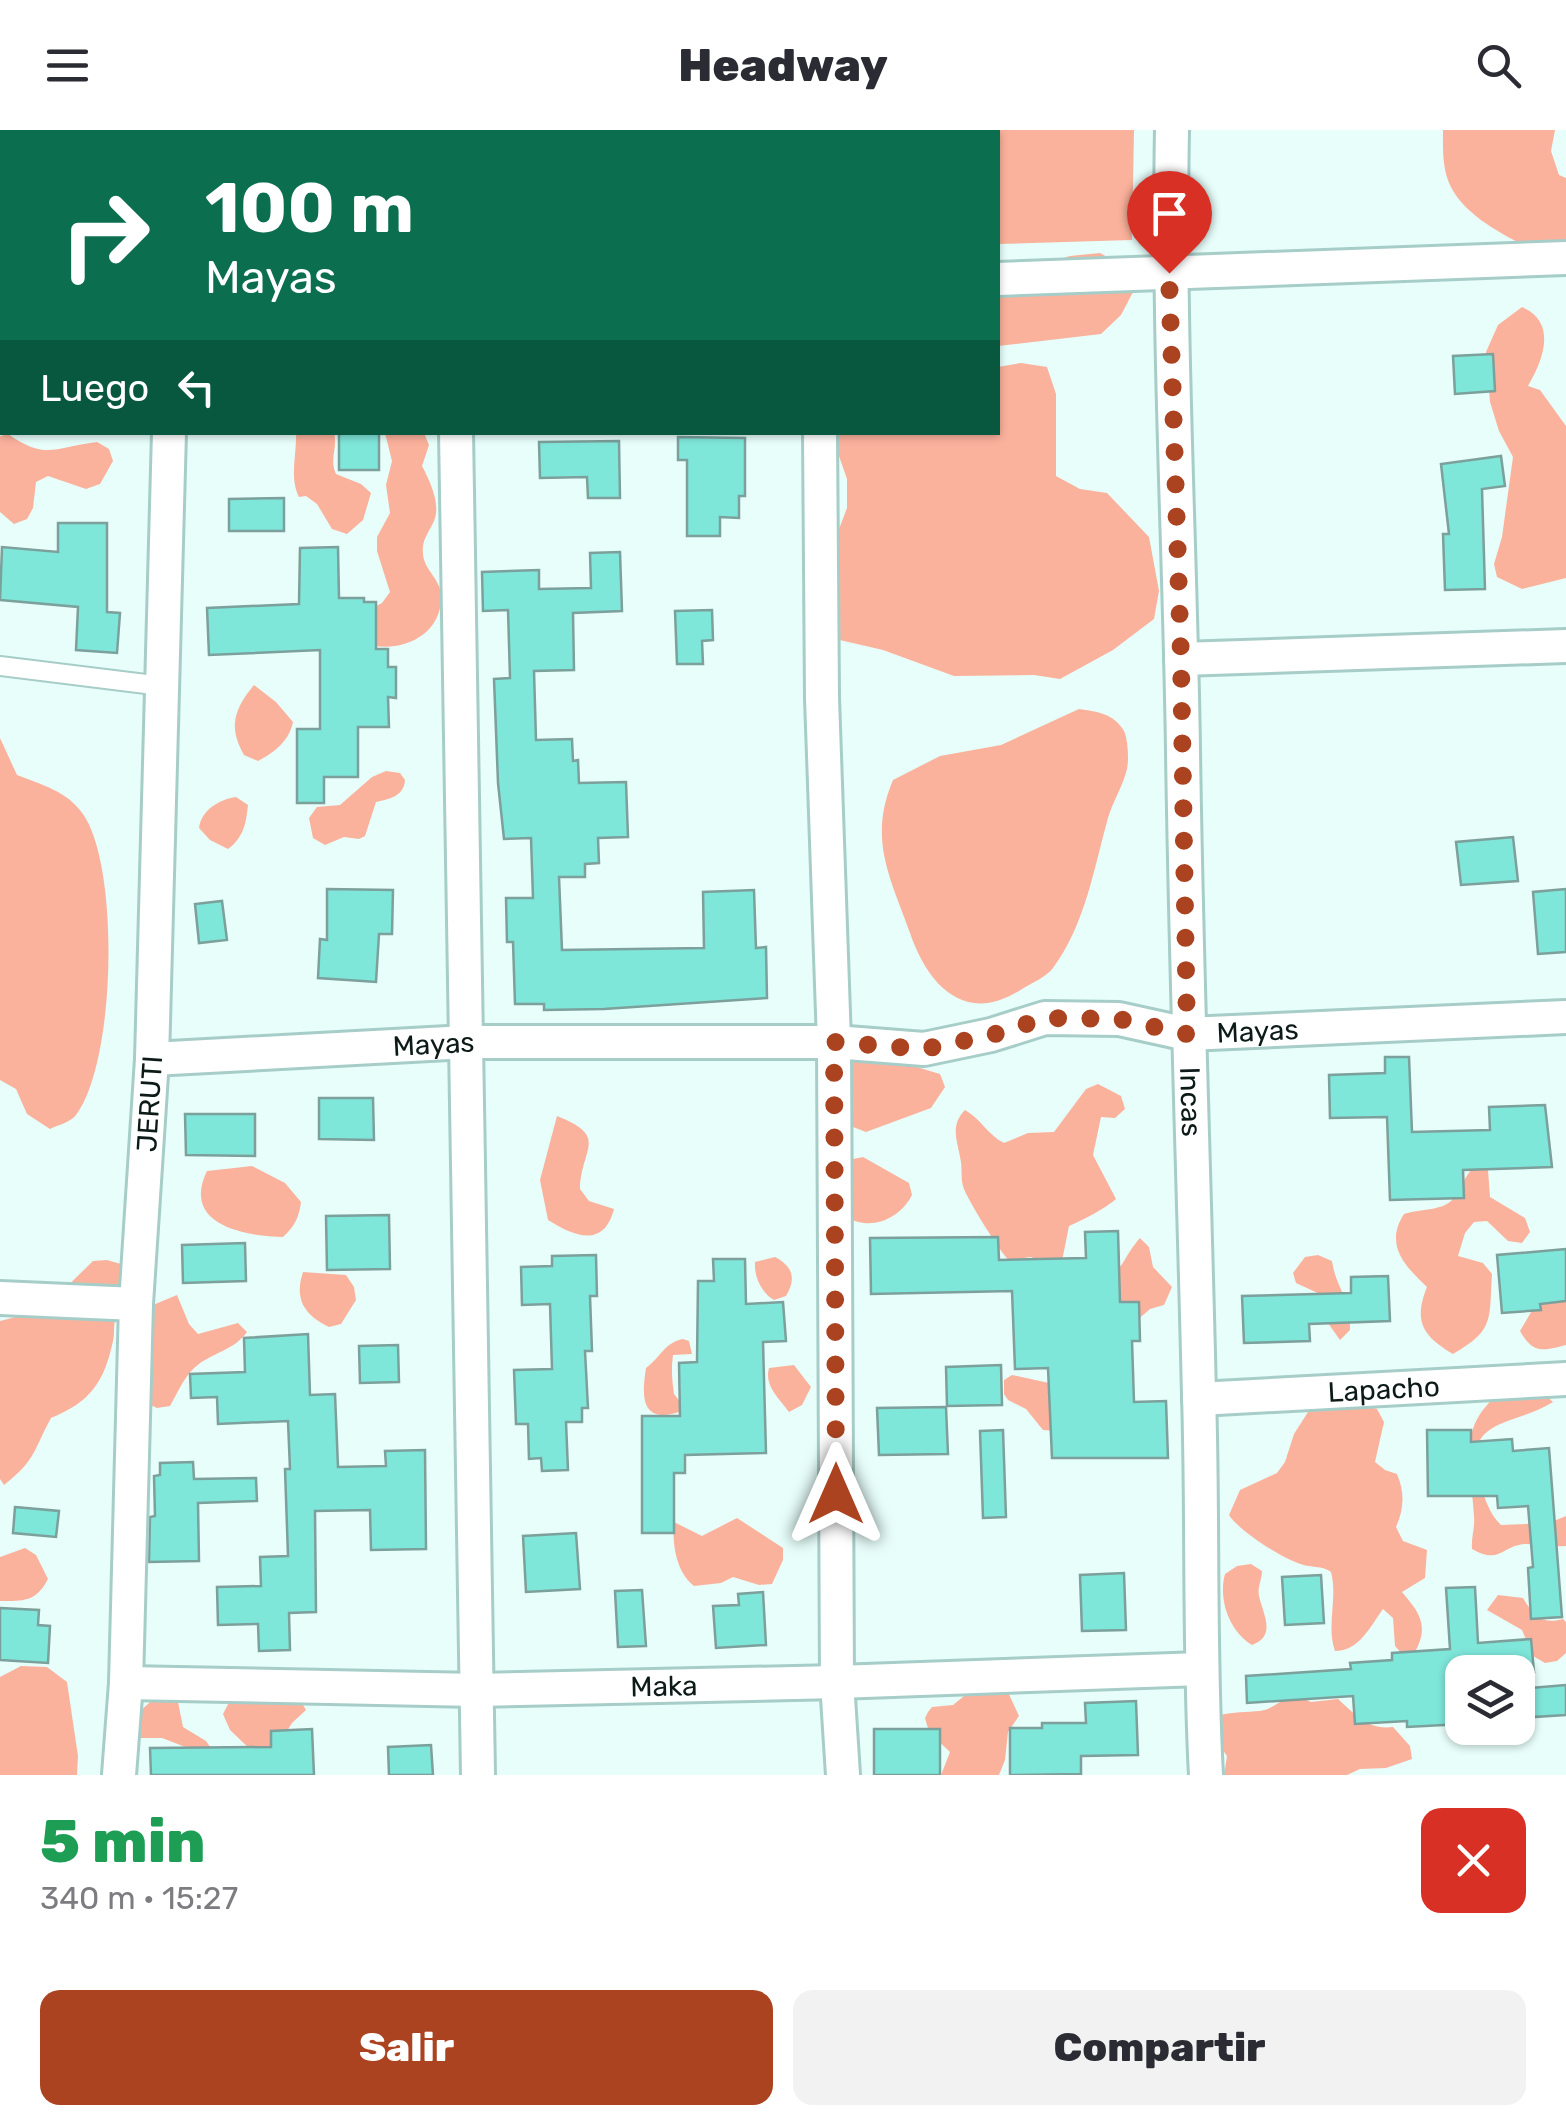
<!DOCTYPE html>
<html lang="es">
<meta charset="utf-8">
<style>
body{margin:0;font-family:Rubik,sans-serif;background:#f2f2f3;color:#2b2b33;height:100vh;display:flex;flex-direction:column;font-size:38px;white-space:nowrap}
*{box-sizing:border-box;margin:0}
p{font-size:32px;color:#7c7c81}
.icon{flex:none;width:55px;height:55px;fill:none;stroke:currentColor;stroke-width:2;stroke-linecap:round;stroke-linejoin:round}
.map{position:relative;height:1645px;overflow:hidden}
.drawer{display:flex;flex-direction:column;background:#fff;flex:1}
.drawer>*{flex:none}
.banner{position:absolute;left:0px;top:0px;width:1000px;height:305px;box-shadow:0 2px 8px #0004;background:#0b6e4f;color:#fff;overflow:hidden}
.controls{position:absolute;left:1445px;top:1525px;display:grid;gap:20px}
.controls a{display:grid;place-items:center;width:90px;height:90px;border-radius:20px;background:#fff;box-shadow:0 2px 8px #0004;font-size:50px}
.pin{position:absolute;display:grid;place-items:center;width:85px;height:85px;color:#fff;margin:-102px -42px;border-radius:50% 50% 50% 0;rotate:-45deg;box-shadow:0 0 10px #0007}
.pin .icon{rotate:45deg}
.me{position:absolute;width:110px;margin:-55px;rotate:0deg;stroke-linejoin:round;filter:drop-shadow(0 0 8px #0008)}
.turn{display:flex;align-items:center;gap:35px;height:210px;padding:0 40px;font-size:45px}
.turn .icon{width:130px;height:130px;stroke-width:2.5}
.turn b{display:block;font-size:70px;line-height:85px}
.then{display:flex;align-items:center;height:95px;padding:0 40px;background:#0003;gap:20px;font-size:38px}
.round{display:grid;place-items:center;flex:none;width:105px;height:105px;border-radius:20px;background:#f2f2f3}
.summary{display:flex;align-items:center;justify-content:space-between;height:170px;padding:0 40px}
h1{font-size:60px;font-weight:800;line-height:75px;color:#1e9e55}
.primary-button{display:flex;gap:20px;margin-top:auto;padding:20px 40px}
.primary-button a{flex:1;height:115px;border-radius:20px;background:#ab4321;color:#fff;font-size:40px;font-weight:800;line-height:115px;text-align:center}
.primary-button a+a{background:#f2f2f3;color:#2b2b33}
header{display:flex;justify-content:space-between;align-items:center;height:130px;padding:0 40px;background:#fff;font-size:45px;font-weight:800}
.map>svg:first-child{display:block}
</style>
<header><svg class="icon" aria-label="menu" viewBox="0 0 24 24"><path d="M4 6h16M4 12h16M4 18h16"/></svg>Headway<svg class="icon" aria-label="search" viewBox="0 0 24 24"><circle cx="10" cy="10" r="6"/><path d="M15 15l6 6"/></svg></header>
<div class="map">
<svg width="1566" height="1645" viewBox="0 0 1566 1645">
<rect width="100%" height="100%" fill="#e7fefa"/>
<g fill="#fbb29c">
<path d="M 471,0 L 635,0 L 636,2 L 470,2 Z"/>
<path d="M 912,0 L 1134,0 L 1132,110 L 998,114 L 998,2 Z"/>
<path d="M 1443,0 L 1555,0 L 1551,21 L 1559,45 L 1566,48 L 1566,135 C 1529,117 1468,94 1450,55 C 1442,38 1443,18 1443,0 Z"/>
<path d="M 1100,123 L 1124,136 L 1133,162 L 1121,185 L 1101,204 L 998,216 L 998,149 L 1070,126 Z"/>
<path d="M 1522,177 C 1557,192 1544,229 1528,256 L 1540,260 L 1566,296 L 1566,448 L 1522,459 L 1497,447 L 1494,434 L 1502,407 L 1513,327 L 1499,301 L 1490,272 L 1486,222 L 1498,195 Z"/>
<path d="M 1021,233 L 1047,237 L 1056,264 L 1056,346 L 1080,359 L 1107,363 L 1149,407 L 1159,461 L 1154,489 L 1113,520 L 1060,549 L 1034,545 L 954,546 L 883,520 L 831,508 L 820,449 L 847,378 L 847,349 L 831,303 L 998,302 L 998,237 Z"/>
<path d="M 296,303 L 334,303 C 338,317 329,330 336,344 L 361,354 L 371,363 L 363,390 L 347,404 L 332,399 L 317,374 L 306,366 L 299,367 C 289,347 297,324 296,303 Z"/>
<path d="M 385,303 L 424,303 L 429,315 L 422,336 C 429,349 440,372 435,388 C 431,401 421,408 423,424 C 424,440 440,448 441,465 C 443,507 397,525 363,513 L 369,480 L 382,473 L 390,462 L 377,421 L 377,407 L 390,383 L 386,355 L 392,331 Z"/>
<path d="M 8,304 C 47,331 54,317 97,312 L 109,319 L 113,331 L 100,354 L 86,359 L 48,346 L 36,352 L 33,378 L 27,389 L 14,394 L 0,382 L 0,306 Z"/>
<path d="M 254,555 L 276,572 L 293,592 C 289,611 275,622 258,631 L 244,625 C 228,597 234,579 254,555 Z"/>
<path d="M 1079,579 C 1098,582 1113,583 1124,601 C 1128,609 1129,630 1127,639 C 1123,656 1113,671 1108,688 C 1094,738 1085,795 1053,838 C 1046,847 1032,853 1022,859 C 966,896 928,856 910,803 C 890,747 868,709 893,650 L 940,626 L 1001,615 Z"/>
<path d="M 0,608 L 17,645 C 42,655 67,661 83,684 C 120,737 116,932 76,985 C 71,992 58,995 50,999 L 27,984 L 16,959 L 0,950 Z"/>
<path d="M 386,641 L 400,643 L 405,650 C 404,666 390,669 376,672 L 365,706 L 359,709 L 344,707 L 325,715 L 313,708 L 309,688 L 317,677 L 340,675 L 372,647 Z"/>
<path d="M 236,667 L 248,675 C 246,693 244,707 228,719 L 210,710 L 199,698 C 201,680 220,669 236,667 Z"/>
<path d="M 844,915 L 940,944 L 945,957 L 931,978 L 866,1002 L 840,992 Z"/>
<path d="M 1098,954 L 1121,966 L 1125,979 L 1115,988 L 1101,987 L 1093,1025 L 1116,1069 C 1106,1078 1083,1090 1069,1096 L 1062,1131 L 1050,1136 L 1031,1127 L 1009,1130 C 1002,1125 965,1066 963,1056 C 961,1049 962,1040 961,1032 C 958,1012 949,996 965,980 C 981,989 988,1005 1004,1013 L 1028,1003 L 1054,1002 L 1086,959 Z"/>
<path d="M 557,986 C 610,1007 581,1018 580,1059 L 589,1071 L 614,1079 C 604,1118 575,1107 548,1090 L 540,1050 Z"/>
<path d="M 863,1027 L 909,1053 L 912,1065 C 899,1090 869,1102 845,1086 L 848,1030 Z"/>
<path d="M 1476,1035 L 1488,1040 L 1490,1067 L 1525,1088 L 1530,1102 L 1522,1113 L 1508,1111 L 1487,1091 L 1474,1092 L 1465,1103 L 1458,1126 L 1483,1133 L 1492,1144 C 1489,1190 1495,1200 1453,1224 C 1423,1206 1413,1192 1427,1157 C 1405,1136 1384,1115 1404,1084 C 1418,1079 1442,1081 1452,1070 C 1462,1059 1464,1045 1476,1035 Z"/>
<path d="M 252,1036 L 285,1053 L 301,1072 C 299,1088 294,1097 283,1107 C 244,1106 181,1095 207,1041 Z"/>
<path d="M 1140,1108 L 1149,1117 L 1153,1137 L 1172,1157 L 1164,1175 L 1150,1179 L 1135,1192 L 1092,1155 C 1129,1138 1117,1135 1140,1108 Z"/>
<path d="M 1318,1125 L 1332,1131 C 1336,1159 1351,1167 1350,1200 L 1340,1210 L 1328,1193 L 1322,1165 L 1296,1153 L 1293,1143 L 1305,1127 Z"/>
<path d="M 775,1127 C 792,1136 797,1148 786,1166 L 774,1170 C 761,1162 754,1147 755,1132 Z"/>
<path d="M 107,1130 L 121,1134 L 131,1142 C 132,1160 122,1171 116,1187 C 113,1195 115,1203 113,1211 C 104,1253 90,1272 51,1288 C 33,1321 36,1330 4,1355 L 0,1349 L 0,1191 L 43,1180 L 93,1131 Z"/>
<path d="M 303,1142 L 346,1145 L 354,1157 L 356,1170 L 341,1194 L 329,1197 C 304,1185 294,1169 303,1142 Z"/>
<path d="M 177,1165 L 189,1194 L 198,1204 L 238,1193 L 247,1202 C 234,1220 215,1222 199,1234 C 185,1244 178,1262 170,1276 L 157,1278 L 144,1272 L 147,1189 L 153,1175 Z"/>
<path d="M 1566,1167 L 1566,1215 C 1543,1221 1533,1224 1520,1201 L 1537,1172 Z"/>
<path d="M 683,1209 L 689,1211 L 692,1224 L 673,1225 C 671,1238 672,1251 674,1264 L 682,1274 L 682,1281 C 642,1295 641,1269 646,1238 C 660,1228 665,1212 683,1209 Z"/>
<path d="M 794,1235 L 811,1257 L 802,1275 L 789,1282 C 779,1268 764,1256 769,1238 Z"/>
<path d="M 1012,1245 L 1049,1253 L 1053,1259 L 1056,1301 L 1043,1300 L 1026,1279 L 1008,1270 L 1004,1264 L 1004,1250 Z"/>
<path d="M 1508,1257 L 1543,1263 L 1553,1272 C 1514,1297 1460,1287 1480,1353 C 1485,1369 1489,1383 1501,1395 L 1549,1393 L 1566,1386 L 1566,1416 C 1552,1417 1538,1414 1525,1414 C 1501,1416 1500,1435 1472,1419 C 1471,1408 1475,1398 1474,1387 C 1471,1331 1454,1294 1508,1257 Z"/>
<path d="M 1337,1273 L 1364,1274 L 1377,1279 L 1384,1292 L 1375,1332 L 1385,1340 L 1397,1344 C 1405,1363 1404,1379 1396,1397 L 1403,1411 L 1427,1420 L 1425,1448 L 1402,1462 C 1419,1482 1429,1495 1416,1520 L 1403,1525 L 1395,1516 L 1393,1488 L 1383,1479 C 1370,1497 1359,1521 1335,1521 C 1326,1496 1338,1468 1331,1442 C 1321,1436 1319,1438 1309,1436 C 1289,1434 1239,1401 1229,1385 L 1240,1360 L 1277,1343 L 1285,1332 L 1294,1304 L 1308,1282 Z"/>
<path d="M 737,1388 L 783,1418 L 783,1430 L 772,1454 L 759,1455 L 733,1447 L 721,1453 L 694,1456 C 676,1442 672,1414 674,1392 L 702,1406 Z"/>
<path d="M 25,1418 L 36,1425 L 48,1449 C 36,1472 24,1471 0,1471 L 0,1427 Z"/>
<path d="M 1251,1434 L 1262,1441 C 1262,1449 1257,1458 1259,1466 C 1263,1484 1277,1506 1252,1515 C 1229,1501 1218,1469 1225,1444 L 1237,1436 Z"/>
<path d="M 1498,1465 L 1523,1468 C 1533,1485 1542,1495 1563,1489 L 1566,1492 L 1566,1523 L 1557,1531 L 1545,1533 L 1533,1526 L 1522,1500 L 1487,1480 Z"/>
<path d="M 21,1536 L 47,1537 L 67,1552 L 78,1626 L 77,1645 L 0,1645 L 0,1547 Z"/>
<path d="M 236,1559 L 299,1568 L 306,1580 L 292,1593 L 277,1617 L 253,1622 L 230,1600 L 223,1584 Z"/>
<path d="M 1007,1560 L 1019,1586 L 1008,1602 L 1005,1630 L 999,1645 L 941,1645 L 950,1622 L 929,1602 L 925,1588 L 928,1582 L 932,1577 L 953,1575 L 969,1562 Z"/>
<path d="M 159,1564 L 177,1567 L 183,1597 L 206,1611 L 213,1621 L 188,1618 L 162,1608 L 140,1608 L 136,1602 L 138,1583 Z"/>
<path d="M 1298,1566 L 1311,1572 L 1338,1569 C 1356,1585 1367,1600 1393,1597 L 1410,1616 L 1412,1629 L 1386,1638 L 1360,1639 L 1347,1645 L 1224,1645 L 1227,1626 L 1219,1615 L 1220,1585 C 1234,1582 1246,1582 1260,1581 C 1274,1579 1280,1568 1298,1566 Z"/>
</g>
<g fill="#7fe6da" stroke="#7ca09b" stroke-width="2.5">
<path d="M 1493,224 L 1495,261 L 1455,264 L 1453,226 Z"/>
<rect x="339" y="302" width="40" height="38"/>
<path d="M 678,307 L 745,308 L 745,366 L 739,366 L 739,388 L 720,387 L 720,406 L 687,406 L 687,330 L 678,330 Z"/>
<path d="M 619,311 L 620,368 L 588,368 L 587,347 L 540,348 L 539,312 Z"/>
<path d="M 1501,326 L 1505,356 L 1482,359 L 1485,459 L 1445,460 L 1443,404 L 1449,404 L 1441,334 Z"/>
<path d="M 284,368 L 284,401 L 229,401 L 229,369 Z"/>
<path d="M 58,393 L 107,393 L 107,482 L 120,483 L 117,523 L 76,520 L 78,477 L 0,470 L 2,417 L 58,422 Z"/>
<path d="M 338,417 L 339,468 L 364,468 L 364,472 L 376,472 L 376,519 L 388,519 L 388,537 L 396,537 L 396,568 L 388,567 L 389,597 L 358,597 L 358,647 L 324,647 L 324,673 L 297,673 L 297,599 L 320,599 L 320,520 L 209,525 L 207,478 L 299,474 L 300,418 Z"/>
<path d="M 620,422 L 622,481 L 573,483 L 574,540 L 534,541 L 536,610 L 572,609 L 573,631 L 578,630 L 579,653 L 626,652 L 628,707 L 598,708 L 599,733 L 585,734 L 585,747 L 559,747 L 562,820 L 704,818 L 703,762 L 754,760 L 756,818 L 766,817 L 767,868 L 604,879 L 544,880 L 544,874 L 515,874 L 513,812 L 507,812 L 506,768 L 533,768 L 531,708 L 504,709 L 498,653 L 494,549 L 510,548 L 508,480 L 483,481 L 482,442 L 539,440 L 539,459 L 591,458 L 590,423 Z"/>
<path d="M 712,480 L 713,510 L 702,511 L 703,534 L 677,534 L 675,481 Z"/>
<path d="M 1513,707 L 1518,751 L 1461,755 L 1456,712 Z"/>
<path d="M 327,759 L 393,760 L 392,804 L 379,804 L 376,852 L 318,848 L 320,809 L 327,810 Z"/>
<path d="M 1566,759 L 1566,822 L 1538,824 L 1533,762 Z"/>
<path d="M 222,771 L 227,810 L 199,813 L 195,774 Z"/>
<path d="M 1385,927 L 1409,927 L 1412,1002 L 1490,1000 L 1489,977 L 1545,975 L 1552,1037 L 1463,1040 L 1464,1068 L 1390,1070 L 1387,987 L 1330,988 L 1329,945 L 1385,943 Z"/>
<path d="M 319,968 L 373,968 L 374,1010 L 319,1009 Z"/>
<path d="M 185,984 L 255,984 L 255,1026 L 186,1025 Z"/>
<path d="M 389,1085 L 390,1139 L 327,1140 L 326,1086 Z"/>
<path d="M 1118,1101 L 1120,1172 L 1139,1172 L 1140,1211 L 1132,1211 L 1134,1272 L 1166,1271 L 1168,1328 L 1052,1328 L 1048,1238 L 1015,1239 L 1012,1161 L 871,1164 L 870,1108 L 998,1107 L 999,1130 L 1086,1128 L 1085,1102 Z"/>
<path d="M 245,1113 L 246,1151 L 183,1153 L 182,1115 Z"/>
<path d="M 1566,1119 L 1566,1171 L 1540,1174 L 1541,1180 L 1502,1183 L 1497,1125 Z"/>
<path d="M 596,1125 L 597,1166 L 590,1166 L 592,1221 L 585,1221 L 588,1278 L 582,1278 L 582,1292 L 566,1292 L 568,1340 L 542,1341 L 541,1328 L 529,1329 L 528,1294 L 516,1294 L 514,1240 L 552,1239 L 550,1174 L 522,1175 L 521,1137 L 552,1136 L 552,1126 Z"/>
<path d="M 713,1129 L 745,1129 L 746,1174 L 783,1172 L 786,1211 L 763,1212 L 766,1323 L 685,1325 L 685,1343 L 674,1343 L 674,1403 L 642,1403 L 642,1286 L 680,1286 L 679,1233 L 697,1232 L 698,1151 L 714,1151 Z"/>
<path d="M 1388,1146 L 1390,1191 L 1309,1194 L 1310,1211 L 1244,1213 L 1242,1166 L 1351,1163 L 1351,1147 Z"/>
<path d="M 308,1204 L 310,1265 L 335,1264 L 338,1337 L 386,1336 L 385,1321 L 425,1320 L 426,1419 L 371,1420 L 370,1380 L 315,1381 L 316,1482 L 289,1483 L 290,1520 L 259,1521 L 258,1494 L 218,1495 L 217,1457 L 261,1456 L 260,1427 L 288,1426 L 285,1339 L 290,1339 L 288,1291 L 218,1294 L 217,1267 L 191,1268 L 190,1244 L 245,1242 L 244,1208 Z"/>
<path d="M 398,1215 L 399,1252 L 360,1253 L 359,1216 Z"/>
<path d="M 1001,1235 L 1002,1275 L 947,1276 L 946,1237 Z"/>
<path d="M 946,1277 L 948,1324 L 879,1325 L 877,1278 Z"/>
<path d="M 1003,1300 L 1006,1387 L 983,1388 L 980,1301 Z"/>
<path d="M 1427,1300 L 1471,1300 L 1471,1312 L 1512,1309 L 1513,1321 L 1549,1318 L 1562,1487 L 1531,1489 L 1528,1438 L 1533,1437 L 1528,1376 L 1498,1378 L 1497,1366 L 1428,1366 Z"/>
<path d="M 193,1332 L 194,1349 L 256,1348 L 257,1371 L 198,1373 L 199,1431 L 149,1432 L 150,1387 L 155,1386 L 154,1346 L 160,1345 L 160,1333 Z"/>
<path d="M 15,1377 L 59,1381 L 56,1407 L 13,1403 Z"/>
<path d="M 576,1403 L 580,1459 L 526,1462 L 523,1406 Z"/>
<path d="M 1124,1443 L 1126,1500 L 1082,1501 L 1080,1445 Z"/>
<path d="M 1321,1445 L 1324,1493 L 1285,1495 L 1282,1447 Z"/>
<path d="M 1475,1457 L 1478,1513 L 1531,1509 L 1534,1542 L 1460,1542 L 1462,1594 L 1407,1597 L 1407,1591 L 1355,1594 L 1353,1566 L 1247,1573 L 1246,1546 L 1351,1539 L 1350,1533 L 1392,1530 L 1392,1523 L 1450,1519 L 1446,1458 Z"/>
<path d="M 642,1460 L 646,1516 L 618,1517 L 615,1461 Z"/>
<path d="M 763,1462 L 766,1515 L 716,1518 L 713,1476 L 739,1475 L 738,1464 Z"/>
<path d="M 0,1478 L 39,1480 L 38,1495 L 50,1496 L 48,1533 L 0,1530 Z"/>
<path d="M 1566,1555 L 1566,1585 L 1518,1588 L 1518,1559 Z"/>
<path d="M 1136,1571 L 1138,1625 L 1081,1626 L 1081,1644 L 1010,1645 L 1010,1598 L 1042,1598 L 1042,1593 L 1086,1593 L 1085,1573 Z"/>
<path d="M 312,1599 L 314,1645 L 151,1645 L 150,1618 L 271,1617 L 271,1601 Z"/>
<rect x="874" y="1599" width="66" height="46"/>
<path d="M 431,1615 L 433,1645 L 389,1645 L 388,1617 Z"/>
</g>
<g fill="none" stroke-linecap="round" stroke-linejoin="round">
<g stroke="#a7cdc8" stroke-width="22">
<path id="lane" d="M 0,536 L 162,556"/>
</g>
<g stroke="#a7cdc8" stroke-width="38">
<g id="street">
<path d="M 168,0 L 168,2"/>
<path d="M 448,0 L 448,2"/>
<path d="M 816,0 L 816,2"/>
<path id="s1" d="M 1172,0 C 1168,207 1180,413 1183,620 C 1186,835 1194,1050 1199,1265 C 1203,1392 1199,1518 1206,1645"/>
<path d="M 998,149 L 1566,128"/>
<path d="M 456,302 L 478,1645"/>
<path d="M 820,302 L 822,568 L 834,912 L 837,1552 L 843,1645"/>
<path d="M 1181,529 L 1566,516"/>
<path id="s2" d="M 152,929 L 467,912 L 834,912 L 924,919 L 991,905 L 1045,888 L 1119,889 L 1187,904 L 1566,887"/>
<path d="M 0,1168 L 136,1174"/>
<path id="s3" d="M 1199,1269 L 1566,1249"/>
<path id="s4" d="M 126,1553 L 477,1560 L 837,1552 L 1201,1539"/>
<path id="s5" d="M 119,1645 L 126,1553 L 136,1174 L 152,929 L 169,302"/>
</g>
</g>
<use href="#lane" stroke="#fff" stroke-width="18"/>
<use href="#street" stroke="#fff" stroke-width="32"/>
</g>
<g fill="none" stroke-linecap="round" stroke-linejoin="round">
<path stroke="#ab4321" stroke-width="18" stroke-dasharray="0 32.4" d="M 836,1364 L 834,912 L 924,919 L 992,905 L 1045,888 L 1119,889 L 1187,904 L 1181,529 L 1169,143"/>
</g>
<g text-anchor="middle" stroke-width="8" stroke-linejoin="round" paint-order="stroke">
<g font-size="28" fill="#0c1a18" stroke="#fff">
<text dy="10" stroke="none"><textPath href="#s2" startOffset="1112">Mayas</textPath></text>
<text dy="10" stroke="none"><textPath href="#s2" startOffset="282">Mayas</textPath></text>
<text dy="10" stroke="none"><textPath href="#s1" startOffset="972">Incas</textPath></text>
<text dy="10" stroke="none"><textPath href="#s5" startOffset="672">JERUTI</textPath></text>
<text dy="10" stroke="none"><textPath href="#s3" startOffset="185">Lapacho</textPath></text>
<text dy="10" stroke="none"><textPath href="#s4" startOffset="538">Maka</textPath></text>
</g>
</g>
</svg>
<div class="controls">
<a><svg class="icon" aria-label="layers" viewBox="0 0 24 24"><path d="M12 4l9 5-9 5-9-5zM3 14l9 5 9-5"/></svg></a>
</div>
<div class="pin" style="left:1169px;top:143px;background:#d93025"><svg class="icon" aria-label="arrive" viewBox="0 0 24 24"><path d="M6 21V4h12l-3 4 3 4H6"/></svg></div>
<svg class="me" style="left:836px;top:1364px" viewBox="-20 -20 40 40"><path d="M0-17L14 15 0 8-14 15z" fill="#ab4321" stroke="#fff" stroke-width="4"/></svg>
<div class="banner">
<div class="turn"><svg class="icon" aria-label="right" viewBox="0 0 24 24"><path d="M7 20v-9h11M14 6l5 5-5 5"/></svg><div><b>100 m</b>Mayas</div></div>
<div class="then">Luego<svg class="icon" aria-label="left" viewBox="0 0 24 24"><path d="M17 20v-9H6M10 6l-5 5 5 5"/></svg></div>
</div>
</div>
<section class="drawer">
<div class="summary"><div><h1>5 min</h1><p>340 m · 15:27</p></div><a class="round" style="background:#d93025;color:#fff"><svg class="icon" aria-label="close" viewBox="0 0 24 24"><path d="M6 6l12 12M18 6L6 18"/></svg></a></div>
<div class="primary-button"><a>Salir</a><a>Compartir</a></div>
</section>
